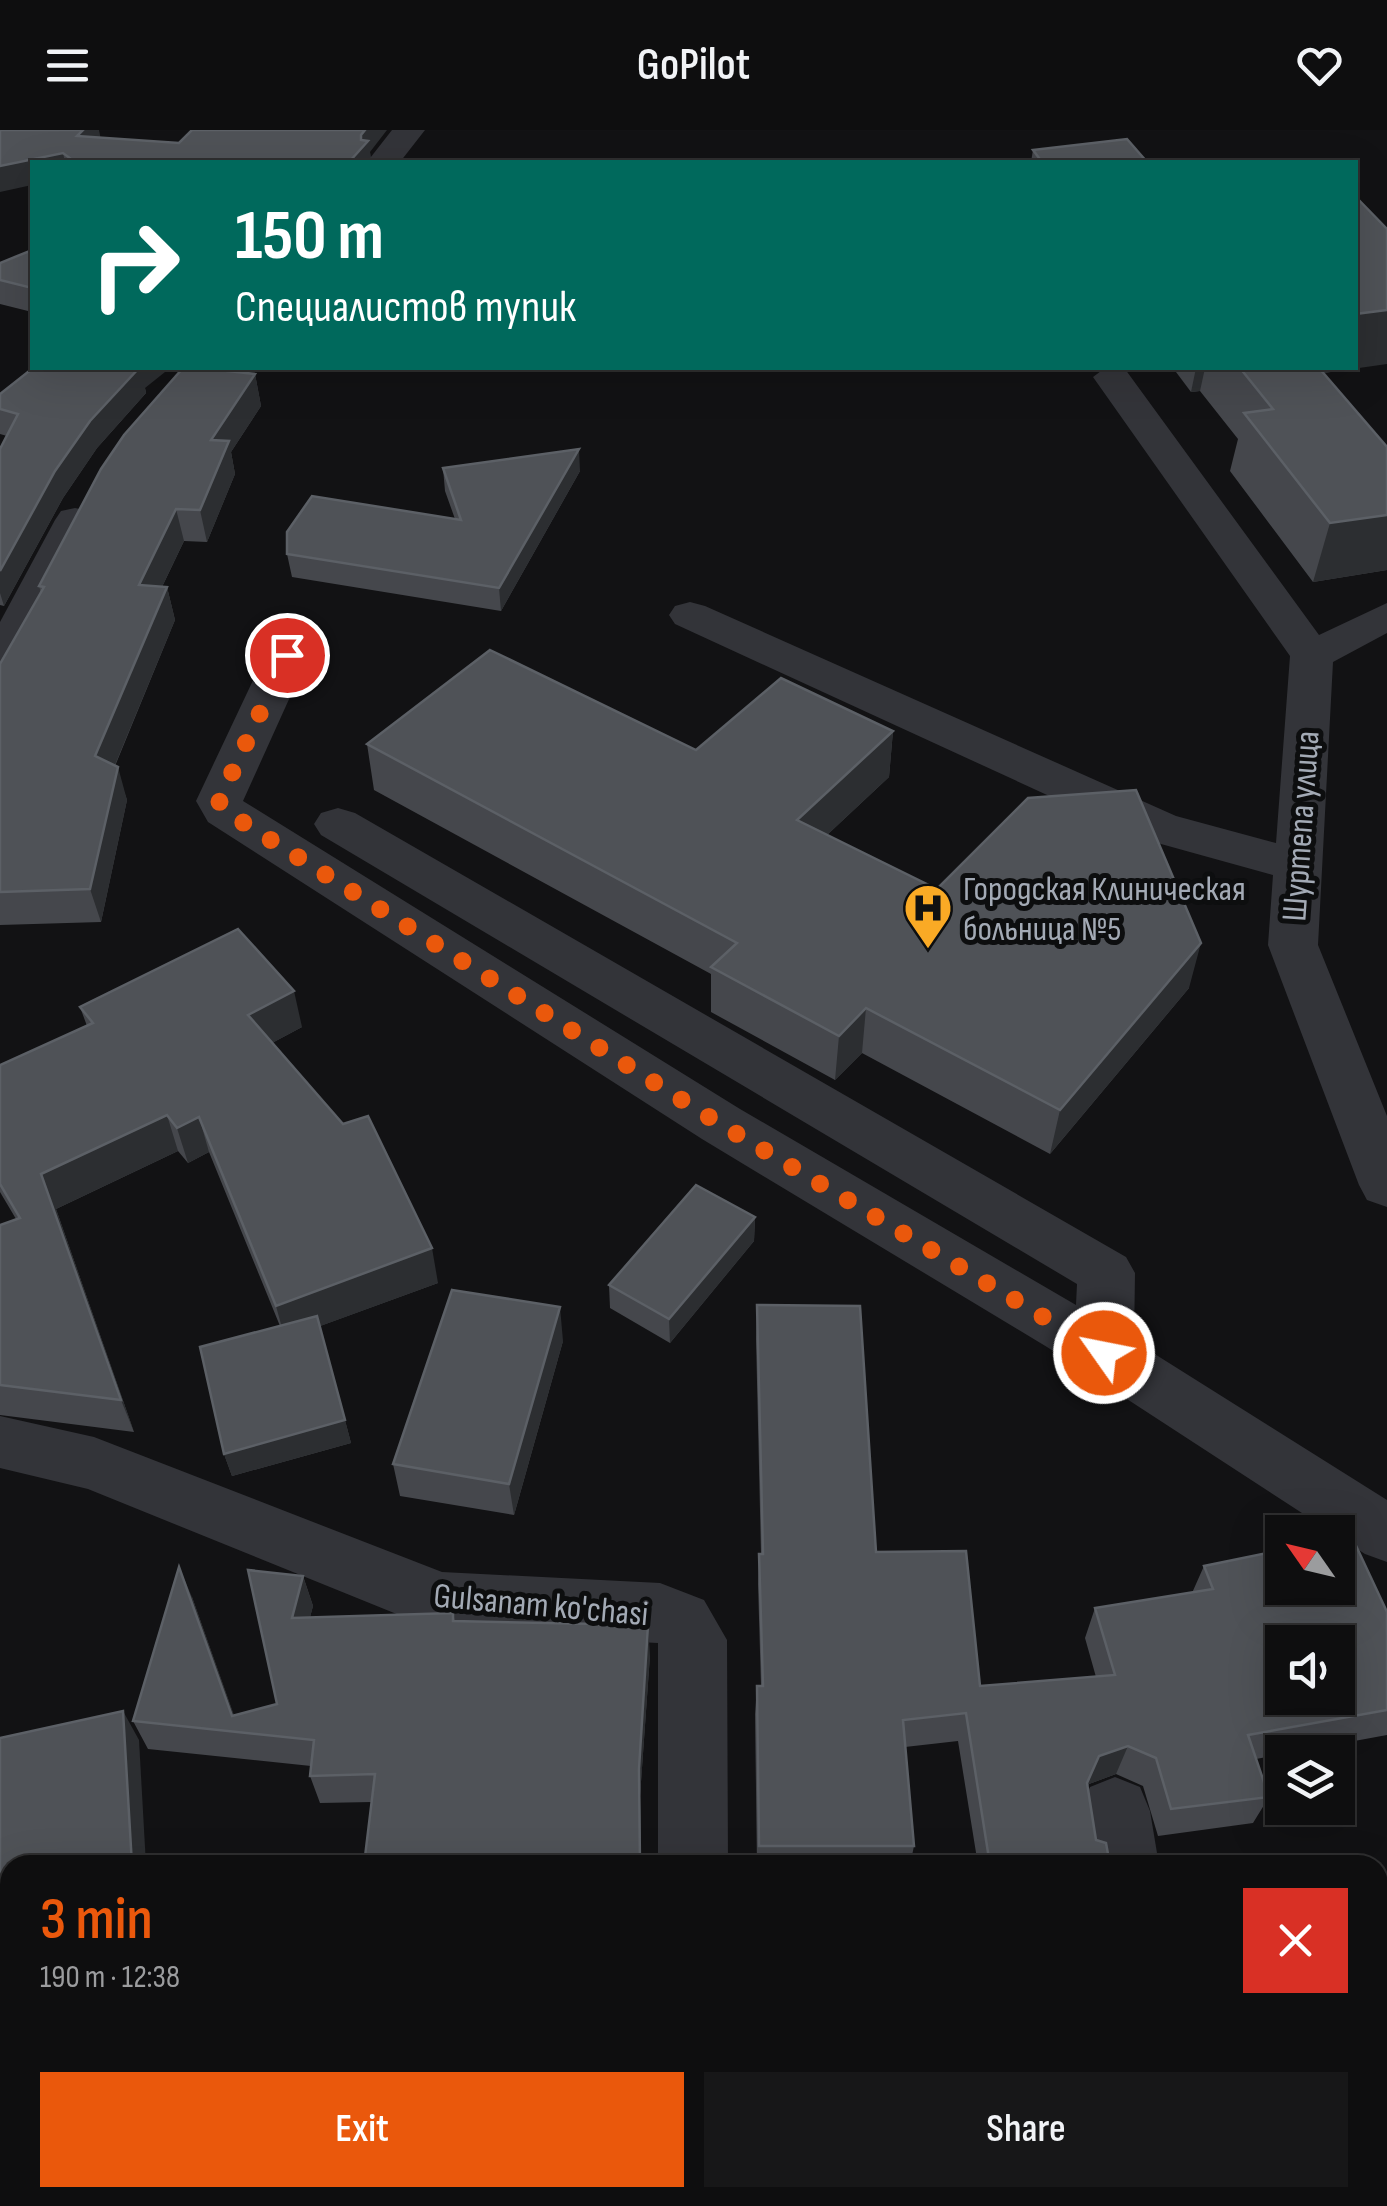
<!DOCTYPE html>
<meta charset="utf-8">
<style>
body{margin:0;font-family:"Sofia Sans Condensed",sans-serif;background:#171718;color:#f1f3f6;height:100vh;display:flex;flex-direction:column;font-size:38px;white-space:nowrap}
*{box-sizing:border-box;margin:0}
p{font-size:32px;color:#9b9c9e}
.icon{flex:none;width:55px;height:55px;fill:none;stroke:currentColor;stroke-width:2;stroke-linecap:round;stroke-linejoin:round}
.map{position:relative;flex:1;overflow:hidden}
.details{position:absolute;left:0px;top:1725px;width:1388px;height:352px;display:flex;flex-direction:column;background:#0e0e0f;border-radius:30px 30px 0 0;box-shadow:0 10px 40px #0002,0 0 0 2px #2e2e2f}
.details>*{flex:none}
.hud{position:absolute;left:30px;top:30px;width:1328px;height:210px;border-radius:0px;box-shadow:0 10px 40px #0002,0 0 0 2px #2e2e2f;background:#00695c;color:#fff;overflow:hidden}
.needle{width:65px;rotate:304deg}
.controls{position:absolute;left:1265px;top:1385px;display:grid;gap:20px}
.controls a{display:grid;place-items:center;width:90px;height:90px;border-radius:0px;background:#0e0e0f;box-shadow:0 10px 40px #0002,0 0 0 2px #2e2e2f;font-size:50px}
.pin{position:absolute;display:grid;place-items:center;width:85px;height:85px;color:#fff;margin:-42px;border:5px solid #fff;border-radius:50%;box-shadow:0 2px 10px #0007}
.me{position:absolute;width:110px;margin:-55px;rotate:303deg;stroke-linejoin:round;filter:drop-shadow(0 0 8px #0008)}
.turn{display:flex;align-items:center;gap:35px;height:210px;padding:0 40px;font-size:45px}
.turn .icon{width:130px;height:130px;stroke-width:2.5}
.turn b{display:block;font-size:70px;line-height:85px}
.round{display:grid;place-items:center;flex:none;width:105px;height:105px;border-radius:0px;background:#171718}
.overview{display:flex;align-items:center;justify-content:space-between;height:170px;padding:0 40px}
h1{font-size:60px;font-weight:600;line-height:75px;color:#ea580c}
.primary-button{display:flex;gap:20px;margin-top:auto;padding:20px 40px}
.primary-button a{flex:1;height:115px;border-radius:0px;background:#ea580c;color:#fff;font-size:40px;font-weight:600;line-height:115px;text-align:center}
.primary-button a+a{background:#171718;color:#f1f3f6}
header{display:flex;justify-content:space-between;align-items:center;height:130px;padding:0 40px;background:#0e0e0f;font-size:45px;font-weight:600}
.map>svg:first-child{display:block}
</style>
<header><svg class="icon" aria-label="menu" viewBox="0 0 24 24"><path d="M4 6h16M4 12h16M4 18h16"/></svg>GoPilot<svg class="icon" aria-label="heart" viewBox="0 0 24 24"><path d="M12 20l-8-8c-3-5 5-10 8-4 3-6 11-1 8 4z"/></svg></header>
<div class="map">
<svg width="1387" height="2076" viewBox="0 0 1387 2076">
<rect width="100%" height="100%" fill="#121214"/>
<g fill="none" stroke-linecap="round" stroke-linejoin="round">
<g fill="#333439" fill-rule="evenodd">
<path d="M 392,0 L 425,0 L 400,32 L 367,32 Z"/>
<path d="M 1105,238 L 1125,239 L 1319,505 L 1387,473 L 1387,503 L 1333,532 L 1318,815 L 1387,986 L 1387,1077 L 1367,1070 L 1359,1055 L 1268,815 L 1273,745 L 1143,709 L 675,494 L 669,485 L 675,476 L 690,472 L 705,476 L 1176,686 L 1276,713 L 1290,526 L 1093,247 Z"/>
<path d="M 75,378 L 89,381 L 95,390 L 22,532 L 15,542 L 0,545 L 0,492 L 55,390 L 61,381 Z"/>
<path d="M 287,512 L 302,516 L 309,525 L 243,671 L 740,979 L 1076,1175 L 1077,1154 L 321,705 L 314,694 L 321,683 L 338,678 L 355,683 L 1126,1127 L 1135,1143 L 1134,1211 L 1387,1370 L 1387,1432 L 1365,1424 L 1047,1217 L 702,1009 L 208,692 L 196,671 L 265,525 L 272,516 Z"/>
<path d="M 0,1286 L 94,1307 L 442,1442 L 660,1453 L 704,1470 L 727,1510 L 728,1735 L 658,1735 L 658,1513 L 441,1502 L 88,1359 L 0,1338 Z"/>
<path d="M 1115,1647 L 1140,1657 L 1150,1681 L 1159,1735 L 1089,1735 L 1080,1681 L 1090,1657 Z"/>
<rect x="654" y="2068" width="78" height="8"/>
<path d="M 1145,2068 L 1223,2068 L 1224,2076 L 1146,2076 Z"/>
</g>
</g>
<g fill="#45474c">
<path d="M 0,0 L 179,13 L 370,22 L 371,32 L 32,32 Z"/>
<path d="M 1033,20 L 1147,32 L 1031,32 Z"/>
<path d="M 32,120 L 32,182 L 0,174 L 0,133 Z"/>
<path d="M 1173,238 L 1355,238 L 1324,243 L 1387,317 L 1387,440 L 1313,452 L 1230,341 L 1238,309 L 1200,261 L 1191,262 Z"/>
<path d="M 255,244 L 261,276 L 231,322 L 235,344 L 207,412 L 184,411 L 162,457 L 167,457 L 175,490 L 115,636 L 127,670 L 101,792 L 0,795 L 0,534 L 41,463 L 39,456 Z"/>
<path d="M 145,258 L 146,263 L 97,318 L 63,368 L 4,476 L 0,475 L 0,319 L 7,306 L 0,304 L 0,264 Z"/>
<path d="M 443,338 L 580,341 L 501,481 L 292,447 L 287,424 L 455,389 L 445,361 Z"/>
<path d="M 893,601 L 889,647 L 827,705 L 937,759 L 1189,858 L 1050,1024 L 862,923 L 835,950 L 711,882 L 711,844 L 374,660 L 367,614 L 696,620 Z"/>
<path d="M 80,877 L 302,897 L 272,913 L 438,1153 L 320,1196 L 351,1313 L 232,1346 L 224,1324 L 280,1196 L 209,1022 L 188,1033 L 178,1021 L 56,1079 L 134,1302 L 0,1285 L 0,1095 L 16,1089 L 0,1062 L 0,935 L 87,896 Z"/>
<path d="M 755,1087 L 754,1111 L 670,1213 L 610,1178 L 609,1155 Z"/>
<path d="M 757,1175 L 876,1422 L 980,1556 L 1096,1547 L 1085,1508 L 1095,1478 L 1192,1463 L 1204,1436 L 1387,1482 L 1387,1605 L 1256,1629 L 1269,1667 L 1253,1693 L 1158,1706 L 1143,1656 L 1116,1644 L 1089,1654 L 1088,1656 L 1096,1710 L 1110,1735 L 978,1735 L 958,1611 L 905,1617 L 914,1716 L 910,1735 L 757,1735 L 755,1584 L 757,1556 L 761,1556 L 758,1454 L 759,1424 L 761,1424 L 756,1209 Z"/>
<path d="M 563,1211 L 514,1385 L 400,1366 L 393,1334 Z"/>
<path d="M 303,1446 L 313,1476 L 310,1487 L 453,1483 L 455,1491 L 650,1525 L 640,1666 L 641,1735 L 364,1735 L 372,1672 L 320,1673 L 310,1646 L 311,1636 L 148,1619 L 133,1591 L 192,1467 L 234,1586 L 277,1574 Z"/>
<path d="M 765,2068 L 947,2068 L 948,2074 L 1030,2075 L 1029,2068 L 1170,2068 L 1171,2076 L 761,2076 L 765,2070 Z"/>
<path d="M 1286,2068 L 1378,2068 L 1387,2076 L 1288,2076 Z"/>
</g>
<g fill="#2c2e31">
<path d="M 83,0 L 99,0 L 101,10 L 77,6 Z"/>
<path d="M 365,0 L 387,0 L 370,22 L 371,32 L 349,32 L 361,5 Z"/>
<path d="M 63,23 L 65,32 L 32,32 L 32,55 L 0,62 L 0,36 Z"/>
<path d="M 1387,180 L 1387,234 L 1268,251 L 1271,238 L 1355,238 L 1355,184 Z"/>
<path d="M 134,238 L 170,238 L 145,258 L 146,263 L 97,318 L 63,368 L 4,476 L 0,463 L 0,441 L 55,341 L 90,291 Z"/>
<path d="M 1196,238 L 1205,238 L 1200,261 L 1191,262 Z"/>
<path d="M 255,244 L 261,276 L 231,322 L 235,344 L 207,412 L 200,380 L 211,310 Z"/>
<path d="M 579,319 L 580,341 L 501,481 L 499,458 Z"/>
<path d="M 176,379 L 184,411 L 147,488 L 139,455 Z"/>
<path d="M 1387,385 L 1387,440 L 1313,452 L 1330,393 Z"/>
<path d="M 167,457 L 175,490 L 105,659 L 95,626 Z"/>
<path d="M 893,601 L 889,647 L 794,736 L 797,690 Z"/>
<path d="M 118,637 L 127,670 L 101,792 L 90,759 Z"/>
<path d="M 1201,813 L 1189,858 L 1050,1024 L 1060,980 Z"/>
<path d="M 294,861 L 302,897 L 257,921 L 248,885 Z"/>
<path d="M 866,878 L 862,923 L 835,950 L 839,906 Z"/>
<path d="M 167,985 L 178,1021 L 56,1079 L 134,1302 L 121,1270 L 41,1044 Z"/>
<path d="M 199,987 L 209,1022 L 188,1033 L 177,998 Z"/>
<path d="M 755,1087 L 754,1111 L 670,1213 L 669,1189 Z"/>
<path d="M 432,1118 L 438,1153 L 285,1209 L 276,1176 Z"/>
<path d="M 560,1177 L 563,1211 L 514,1385 L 509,1354 Z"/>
<path d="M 345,1290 L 351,1313 L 232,1346 L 224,1324 Z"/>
<path d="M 179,1437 L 192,1467 L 240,1602 L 232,1586 Z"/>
<path d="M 303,1446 L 313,1476 L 302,1517 L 292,1488 Z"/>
<path d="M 648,1495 L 650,1525 L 640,1666 L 641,1735 L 640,1735 L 639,1639 Z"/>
<path d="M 123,1581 L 139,1610 L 146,1735 L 132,1735 Z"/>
<path d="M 1128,1616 L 1116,1644 L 1089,1654 L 1077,1680 L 1099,1626 Z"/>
<path d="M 10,1788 L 10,1817 L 0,1820 L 0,1790 Z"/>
<path d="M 86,2068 L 104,2068 L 105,2076 L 87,2076 Z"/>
</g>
<g fill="#4f5257" stroke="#5c6066" stroke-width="2.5" fill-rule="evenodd">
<path d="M 0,0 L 83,0 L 77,6 L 179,13 L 192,0 L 365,0 L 361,5 L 361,10 L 368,11 L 349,32 L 75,32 L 63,23 L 0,36 Z"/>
<path d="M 1127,9 L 1147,32 L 1042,32 L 1033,20 Z"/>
<path d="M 1355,66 L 1387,99 L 1387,180 L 1355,184 Z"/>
<path d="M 32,120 L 32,158 L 0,150 L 0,133 Z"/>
<path d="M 33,238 L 139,238 L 90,291 L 55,341 L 0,441 L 0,319 L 18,284 L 0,279 L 0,264 Z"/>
<path d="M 183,238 L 200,238 L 255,244 L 211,310 L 229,311 L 200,380 L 176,379 L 139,455 L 167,457 L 95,626 L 118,637 L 90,759 L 0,762 L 0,534 L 44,457 L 39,456 L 101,339 L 124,305 Z"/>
<path d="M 1240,238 L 1319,238 L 1387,317 L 1387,385 L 1330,393 L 1244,283 L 1273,279 Z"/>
<path d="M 579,319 L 499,458 L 287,424 L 287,402 L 312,366 L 461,390 L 443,338 Z"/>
<path d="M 490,520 L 696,620 L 781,548 L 893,601 L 797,690 L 937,759 L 1028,668 L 1136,660 L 1201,813 L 1060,980 L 866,878 L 839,906 L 711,837 L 737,813 L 367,614 Z"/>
<path d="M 238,799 L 294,861 L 248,885 L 343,994 L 368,986 L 432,1118 L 276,1176 L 199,987 L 177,998 L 167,985 L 41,1044 L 121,1270 L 0,1255 L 0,1095 L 20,1088 L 0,1054 L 0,935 L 93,893 L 80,877 Z"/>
<path d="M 696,1055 L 755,1087 L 669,1189 L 609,1155 Z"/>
<path d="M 452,1160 L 560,1177 L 509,1354 L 393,1334 Z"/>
<path d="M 757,1175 L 860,1176 L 876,1422 L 966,1421 L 980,1556 L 1115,1545 L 1095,1478 L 1213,1459 L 1204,1436 L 1282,1420 L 1282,1458 L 1338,1458 L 1338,1409 L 1352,1407 L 1387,1482 L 1387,1580 L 1248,1605 L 1269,1667 L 1171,1679 L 1156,1628 L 1128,1616 L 1099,1626 L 1087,1653 L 1096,1710 L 1106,1713 L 1110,1735 L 990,1735 L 966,1583 L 903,1590 L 914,1716 L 759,1716 L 757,1556 L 763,1556 L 759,1424 L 763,1424 ZM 1282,1512 L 1338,1512 L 1338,1568 L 1282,1568 Z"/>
<path d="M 317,1186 L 345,1290 L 224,1324 L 200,1217 Z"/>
<path d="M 179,1437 L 232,1586 L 277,1574 L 248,1440 L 303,1446 L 292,1488 L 453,1483 L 453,1491 L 648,1495 L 639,1639 L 640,1735 L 364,1735 L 375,1644 L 310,1646 L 314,1610 L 133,1591 Z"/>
<path d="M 123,1581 L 132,1735 L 10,1735 L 10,1788 L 0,1790 L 0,1608 Z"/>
<path d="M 1387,1881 L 1387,2076 L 1312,2076 L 1309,2068 L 1378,2068 L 1378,1882 Z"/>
<path d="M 10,1902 L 10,2068 L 86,2068 L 87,2076 L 0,2076 L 0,1904 Z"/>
<path d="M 469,2068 L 628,2068 L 627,2076 L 469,2076 Z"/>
<path d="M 768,2068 L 947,2068 L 948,2074 L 1044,2075 L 1042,2068 L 1170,2068 L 1171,2076 L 762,2076 L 762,2070 L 768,2070 Z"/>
</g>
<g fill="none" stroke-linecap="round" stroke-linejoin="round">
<path stroke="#ea580c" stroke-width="18" stroke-dasharray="0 32.4" d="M 287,525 L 219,671 L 225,681 L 720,994 L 1104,1223"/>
</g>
<defs>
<g id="hospital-pin" transform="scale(2.5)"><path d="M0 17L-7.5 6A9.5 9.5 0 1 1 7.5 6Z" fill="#faaa25" stroke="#0d0e0f"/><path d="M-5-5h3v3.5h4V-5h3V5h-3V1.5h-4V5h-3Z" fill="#111"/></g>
</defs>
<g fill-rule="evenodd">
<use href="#hospital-pin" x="928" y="778"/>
</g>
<g text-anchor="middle" stroke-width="10" stroke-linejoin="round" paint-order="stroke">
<g font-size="35" fill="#a3aab5" stroke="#0d0e0f">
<text transform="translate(1300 696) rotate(-86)" y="12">Шуртепа улица</text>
<text transform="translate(541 1474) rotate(5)" y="12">Gulsanam ko'chasi</text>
</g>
<g font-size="35" fill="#a3aab5" stroke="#0d0e0f" text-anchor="start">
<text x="963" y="770">Городская Клиническая<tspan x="963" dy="40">больница №5</tspan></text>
</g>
</g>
</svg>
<div class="controls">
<a><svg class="needle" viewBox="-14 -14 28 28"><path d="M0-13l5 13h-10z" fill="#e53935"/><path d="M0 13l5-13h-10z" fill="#9b9c9e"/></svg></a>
<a><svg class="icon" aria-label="sound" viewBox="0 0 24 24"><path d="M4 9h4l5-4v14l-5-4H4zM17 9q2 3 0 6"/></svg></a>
<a><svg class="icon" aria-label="layers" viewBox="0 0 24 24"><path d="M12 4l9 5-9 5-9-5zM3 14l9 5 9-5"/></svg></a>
</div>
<div class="pin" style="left:287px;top:525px;background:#d93025"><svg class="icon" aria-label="arrive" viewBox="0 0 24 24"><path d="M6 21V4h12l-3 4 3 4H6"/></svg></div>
<svg class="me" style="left:1104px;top:1223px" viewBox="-20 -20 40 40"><circle r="17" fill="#ea580c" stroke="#fff" stroke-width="3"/><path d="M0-11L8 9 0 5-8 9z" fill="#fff"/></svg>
<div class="hud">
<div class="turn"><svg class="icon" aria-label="right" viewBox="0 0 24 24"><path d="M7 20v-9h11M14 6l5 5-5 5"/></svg><div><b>150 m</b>Специалистов тупик</div></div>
</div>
<section class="details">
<div class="overview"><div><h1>3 min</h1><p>190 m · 12:38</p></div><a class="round" style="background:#d93025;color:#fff"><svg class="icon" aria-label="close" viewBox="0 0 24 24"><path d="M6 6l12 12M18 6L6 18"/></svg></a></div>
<div class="primary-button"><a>Exit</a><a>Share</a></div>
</section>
</div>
